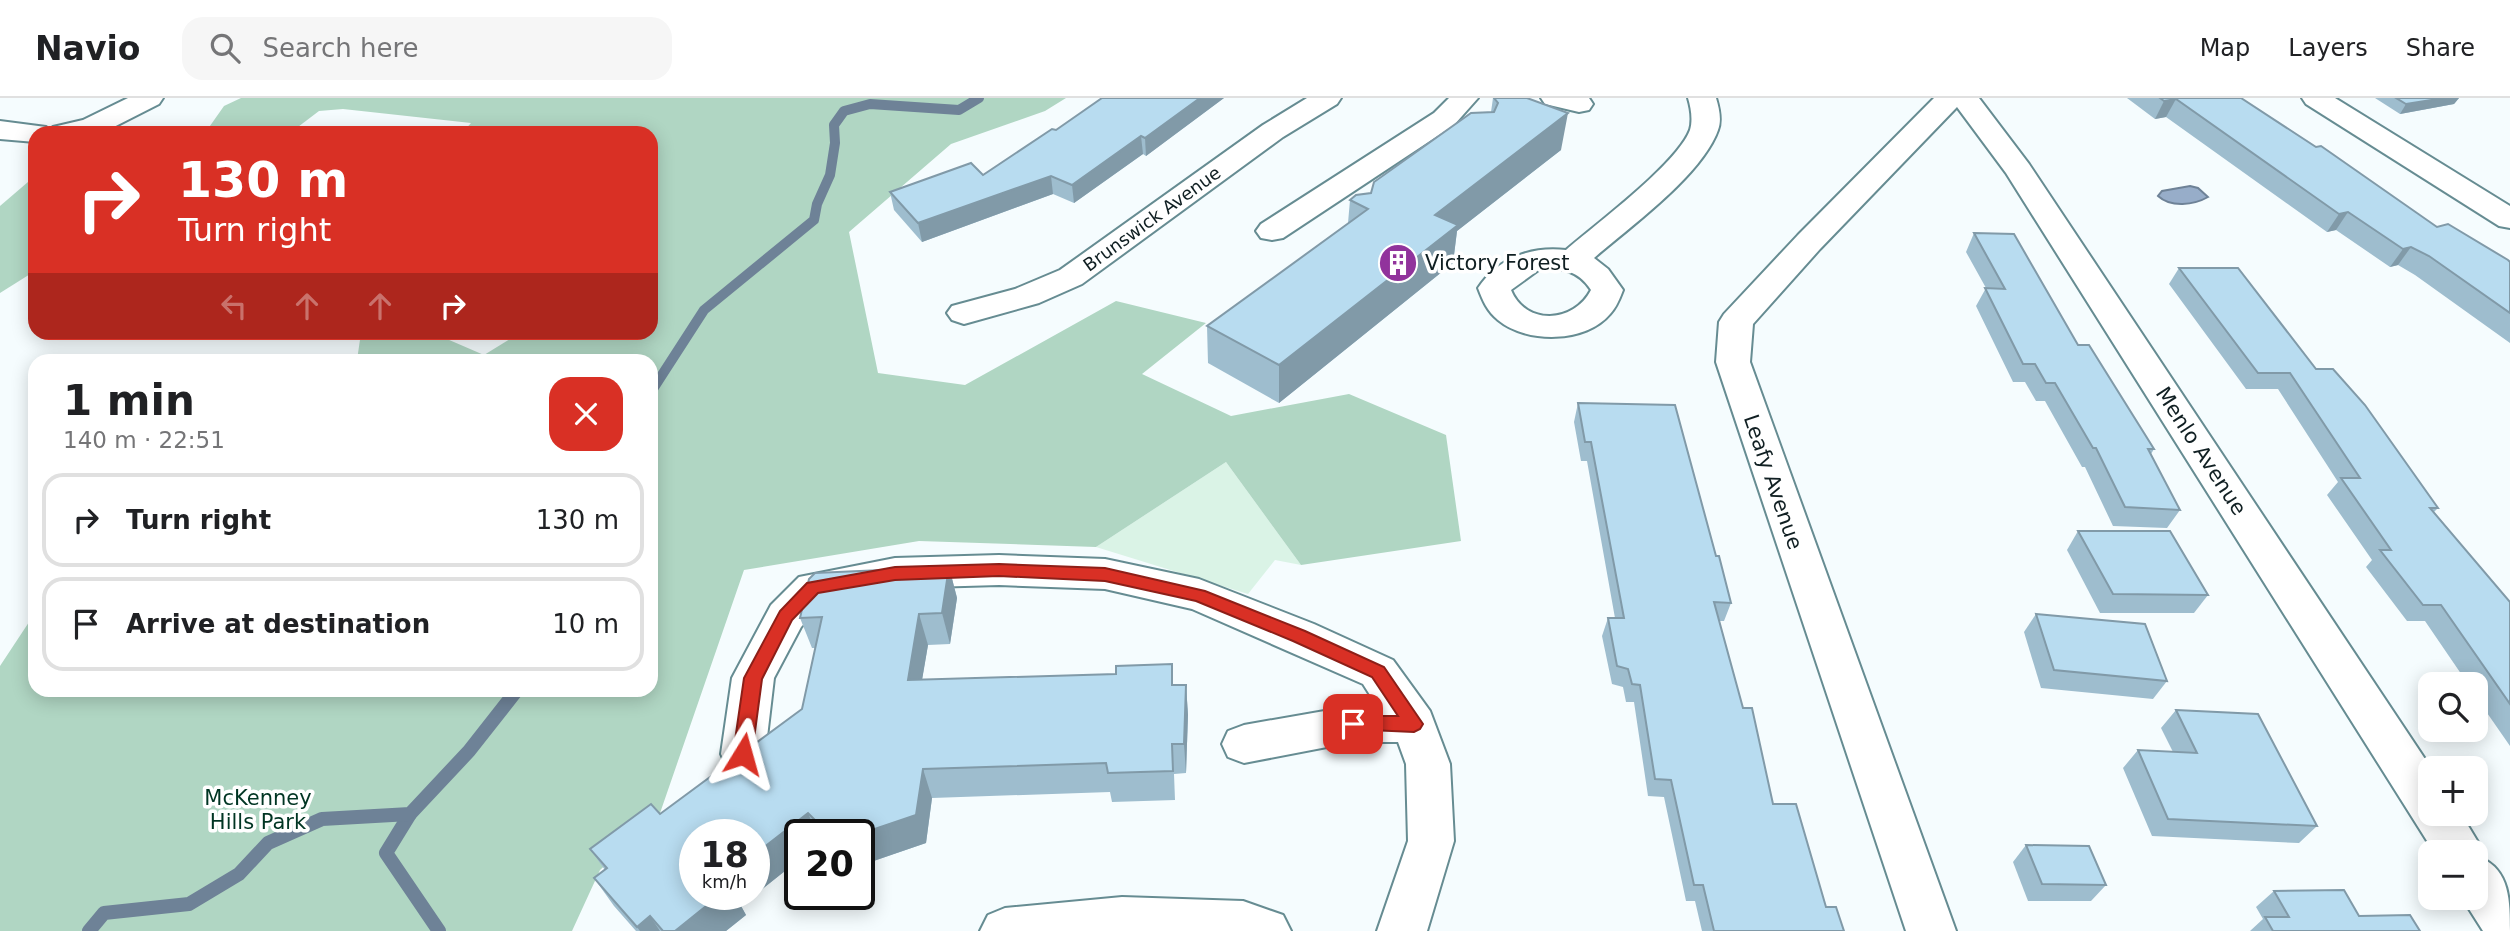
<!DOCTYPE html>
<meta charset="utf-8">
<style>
body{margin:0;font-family:"DejaVu Sans",sans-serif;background:#f6f6f6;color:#202124;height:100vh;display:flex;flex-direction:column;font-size:26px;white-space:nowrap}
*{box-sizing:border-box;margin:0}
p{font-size:23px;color:#757577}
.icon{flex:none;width:38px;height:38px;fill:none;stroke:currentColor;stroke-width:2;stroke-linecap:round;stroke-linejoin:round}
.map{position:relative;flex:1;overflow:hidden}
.sheet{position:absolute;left:28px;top:256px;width:630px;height:343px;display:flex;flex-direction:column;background:#fff;border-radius:21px;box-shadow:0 4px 18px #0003}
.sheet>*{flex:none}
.banner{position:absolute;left:28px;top:28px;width:630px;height:214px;border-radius:21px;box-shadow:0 4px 18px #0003;background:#d93025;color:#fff;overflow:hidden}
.buttons{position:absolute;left:2418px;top:574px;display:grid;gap:14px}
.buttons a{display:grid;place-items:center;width:70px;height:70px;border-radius:14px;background:#fff;box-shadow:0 4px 18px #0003;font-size:35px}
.speed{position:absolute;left:679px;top:721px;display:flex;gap:14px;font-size:35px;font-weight:700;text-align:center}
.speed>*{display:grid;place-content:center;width:91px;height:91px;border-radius:50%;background:#fff;box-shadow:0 4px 18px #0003;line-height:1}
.speed small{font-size:18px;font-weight:400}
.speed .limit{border:4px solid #111;border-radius:10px;background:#fff;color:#111}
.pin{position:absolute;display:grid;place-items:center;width:60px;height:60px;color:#fff;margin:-30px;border-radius:14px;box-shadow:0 4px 10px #0006}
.me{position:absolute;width:77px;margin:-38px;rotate:8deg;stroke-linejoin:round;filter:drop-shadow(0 0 5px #0008)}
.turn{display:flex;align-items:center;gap:24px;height:147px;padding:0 35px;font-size:32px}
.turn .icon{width:91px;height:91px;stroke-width:2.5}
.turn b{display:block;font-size:49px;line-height:60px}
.lanes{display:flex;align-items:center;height:66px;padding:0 35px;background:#0003;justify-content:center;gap:35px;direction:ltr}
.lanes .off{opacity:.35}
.round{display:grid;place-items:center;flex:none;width:74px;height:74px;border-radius:21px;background:#f6f6f6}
.headline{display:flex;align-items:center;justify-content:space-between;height:119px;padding:0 35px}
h1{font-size:42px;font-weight:700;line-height:52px}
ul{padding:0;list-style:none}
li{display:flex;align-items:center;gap:21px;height:94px;margin:0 14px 10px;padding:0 21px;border:4px solid #e0e0e0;border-radius:21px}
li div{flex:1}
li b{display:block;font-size:26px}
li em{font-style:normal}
header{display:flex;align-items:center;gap:42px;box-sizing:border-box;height:98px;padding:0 35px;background:#fff;border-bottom:2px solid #e0e0e0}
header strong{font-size:33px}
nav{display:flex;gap:38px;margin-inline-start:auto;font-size:24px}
.search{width:490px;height:63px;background:#f6f6f6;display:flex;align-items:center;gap:18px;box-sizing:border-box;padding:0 24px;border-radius:21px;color:#757577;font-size:26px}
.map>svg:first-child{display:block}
</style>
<header>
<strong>Navio</strong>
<div class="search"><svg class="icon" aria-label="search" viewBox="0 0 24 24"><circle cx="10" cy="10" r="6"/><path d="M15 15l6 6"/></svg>Search here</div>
<nav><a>Map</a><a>Layers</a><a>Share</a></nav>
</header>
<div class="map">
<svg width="2510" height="833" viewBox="0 0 2510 833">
<rect width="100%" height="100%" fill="#f5fcfe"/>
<path fill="#daf3e6" d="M 1226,364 L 1301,467 L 1275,462 L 1248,496 L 1096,449 Z"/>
<g fill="#b0d6c3">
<path d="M 241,0 L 1066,0 L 1045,13 L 951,46 L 849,134 L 878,275 L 965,287 L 1116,203 L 1206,225 L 1142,276 L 1231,318 L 1349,296 L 1446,337 L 1461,443 L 1301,467 L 1226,364 L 1096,449 L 919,443 L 744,472 L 659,718 L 600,772 L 572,833 L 0,833 L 0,568 L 35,515 L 35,592 L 651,592 L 651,262 L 357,262 L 361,235 L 433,235 L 484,257 L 520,235 L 651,234 L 651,35 L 462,35 L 471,25 L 343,11 L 319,13 L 290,35 L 205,35 L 224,8 Z"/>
<path d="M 35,78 L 35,173 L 0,195 L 0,108 Z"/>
</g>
<path fill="#97adc9" stroke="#6e8297" stroke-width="2" d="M 2190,88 L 2198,90 L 2208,99 C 2194,107 2171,110 2158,98 L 2162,93 Z"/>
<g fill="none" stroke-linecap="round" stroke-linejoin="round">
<path stroke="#6e8297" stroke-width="10" d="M 651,294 L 704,212 L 814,122 L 817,106 L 830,77 L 835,45 L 834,27 L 844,13 L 870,6 L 959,12 L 979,0"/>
<g stroke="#6e8297" stroke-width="14">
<path d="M 410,716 L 386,755 L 439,833"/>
<path d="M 89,833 L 104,815 L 189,806 L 239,776 L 268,745 L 322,721 L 410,716 L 469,653 L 517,592"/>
</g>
<g stroke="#668c92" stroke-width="4">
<g id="minor">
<path d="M 128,0 L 163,0 L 159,6 L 102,35 L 35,35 L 35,44 L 0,41 L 0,23 L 46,29 L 50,34 L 53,29 L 83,22 Z"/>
<path d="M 1307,0 L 1341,0 L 1337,6 L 1283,39 L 1082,186 L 1039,205 L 964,226 L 952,222 L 947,215 L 952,208 L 1015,191 L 1060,172 L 1263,27 Z"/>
<path d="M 1449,0 L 1478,0 L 1454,27 L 1283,140 L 1272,142 L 1261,140 L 1256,133 L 1261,126 L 1434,15 Z"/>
<path d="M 1541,0 L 1589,0 L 1593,6 L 1589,12 L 1579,14 L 1545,6 Z"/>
<path d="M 1688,0 L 1716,0 C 1719,10 1722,22 1718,32 C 1702,77 1630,129 1594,160 L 1608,171 L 1623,192 C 1620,200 1616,210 1610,216 C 1586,245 1527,246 1498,222 C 1487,213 1483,203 1478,190 C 1498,160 1531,148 1566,152 C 1596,126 1677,66 1690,32 C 1693,22 1691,10 1688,0 ZM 1540,171 C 1561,169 1579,173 1591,192 C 1574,225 1526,228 1511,192 Z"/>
<path d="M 1934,0 L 1979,0 L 2029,66 L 2431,670 L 2431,716 L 2461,716 L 2484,754 L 2481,760 C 2510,772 2510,804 2510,833 L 2483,833 L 2462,800 L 2476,800 L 2476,754 L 2434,754 L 2006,75 L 1957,9 L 1820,151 L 1753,226 L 1750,264 L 1956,833 L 1906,833 L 1716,264 L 1719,224 L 1724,216 L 1798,137 Z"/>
<path d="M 999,457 L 1105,461 L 1199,481 L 1314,526 L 1393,562 L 1430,613 L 1450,666 L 1454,743 L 1427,833 L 1377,833 L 1408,743 L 1406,666 L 1398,644 L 1353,644 L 1244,665 L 1228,659 L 1222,646 L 1228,633 L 1244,627 L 1353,608 L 1377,608 L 1363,586 L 1192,511 L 1105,491 L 999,487 L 895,490 L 825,503 L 801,529 L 774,580 L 765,656 L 759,669 L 743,675 L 727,669 L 721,656 L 732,580 L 771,507 L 799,479 L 895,460 Z"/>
<path d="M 1122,799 L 1243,803 L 1283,817 L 1291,833 L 980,833 L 988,817 L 1005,810 Z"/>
</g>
</g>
<g stroke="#668c92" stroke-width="4">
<path id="major" d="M 2302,0 L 2335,0 L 2510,108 L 2510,130 L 2499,128 L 2306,6 Z"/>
</g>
<use href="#minor" fill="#fff" fill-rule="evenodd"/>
<use href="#major" fill="#fff" fill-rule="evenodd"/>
</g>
<g fill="#9ebdce">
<path d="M 1224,0 L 1146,58 L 1143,56 L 1074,105 L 1053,96 L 922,144 L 894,112 L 890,94 L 983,77 L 1056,32 Z"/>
<path d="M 1493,0 L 1527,0 L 1561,52 L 1457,133 L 1453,165 L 1279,305 L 1208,265 L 1207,228 L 1348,125 L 1350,102 L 1371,95 L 1491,14 Z"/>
<path d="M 2127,0 L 2241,0 L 2437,129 L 2510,164 L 2510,245 L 2415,177 L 2398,167 L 2390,169 L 2336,132 L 2327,134 L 2166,19 L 2155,21 Z"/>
<path d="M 2375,0 L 2459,0 L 2454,6 L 2400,16 Z"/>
<path d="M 1974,135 L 2078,247 L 2154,351 L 2151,356 L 2180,412 L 2167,430 L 2113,428 L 2085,369 L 2082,369 L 2045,303 L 2036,303 L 2025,284 L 2013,284 L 1976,208 L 1986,190 L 1966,154 Z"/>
<path d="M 2179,170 L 2316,271 L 2438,410 L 2434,414 L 2510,504 L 2510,648 L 2476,599 L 2476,586 L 2468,586 L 2425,523 L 2407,523 L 2366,469 L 2372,462 L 2327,397 L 2338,384 L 2278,291 L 2246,291 L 2169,186 Z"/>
<path d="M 1578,305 L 1716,458 L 1731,505 L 1724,523 L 1719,523 L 1743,610 L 1773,706 L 1826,809 L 1844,833 L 1702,833 L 1695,803 L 1686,803 L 1664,699 L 1648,698 L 1634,604 L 1626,604 L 1623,589 L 1612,586 L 1602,538 L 1608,520 L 1615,520 L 1587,363 L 1581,363 L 1574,324 Z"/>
<path d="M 2078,433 L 2208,497 L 2194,515 L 2100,515 L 2067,452 Z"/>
<path d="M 949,469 L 957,500 L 950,546 L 928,547 L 922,581 L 1186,587 L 1188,617 L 1186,675 L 1174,676 L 1175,702 L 1112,704 L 1110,694 L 932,700 L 926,745 L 859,768 L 859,737 L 800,737 L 800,761 L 741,808 L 746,817 L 726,833 L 636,833 L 614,808 L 594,780 L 605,772 L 590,751 L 660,716 L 802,611 L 816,550 L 812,550 L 800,520 Z"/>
<path d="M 2036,516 L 2167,583 L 2153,601 L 2041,590 L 2024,534 Z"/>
<path d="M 2176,612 L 2317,728 L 2299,745 L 2152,738 L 2123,670 L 2138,652 L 2173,654 L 2161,630 Z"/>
<path d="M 2026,747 L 2106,787 L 2091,803 L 2028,803 L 2013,764 Z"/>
<path d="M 2274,793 L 2359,818 L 2420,833 L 2250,833 L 2263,821 L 2256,809 Z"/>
</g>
<g fill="#819aa8">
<path d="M 1200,0 L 1224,0 L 1146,58 L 1145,40 Z"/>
<path d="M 2444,0 L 2459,0 L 2454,6 L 2400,16 L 2406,6 Z"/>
<path d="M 2176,1 L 2166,19 L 2155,21 L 2164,3 Z"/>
<path d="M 1568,15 L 1561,52 L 1457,133 L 1453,165 L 1279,305 L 1279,267 L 1435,117 Z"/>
<path d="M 1141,38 L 1143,56 L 1074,105 L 1072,87 Z"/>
<path d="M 1051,78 L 1053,96 L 922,144 L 918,125 Z"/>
<path d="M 2348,114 L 2336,132 L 2327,134 L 2339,116 Z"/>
<path d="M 2411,149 L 2398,167 L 2390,169 L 2403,151 Z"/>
<path d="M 949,469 L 957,500 L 950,546 L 942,515 Z"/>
<path d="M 919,516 L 928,547 L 917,612 L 908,582 Z"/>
<path d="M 1186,587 L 1188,617 L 1186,675 L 1184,646 Z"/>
<path d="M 923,671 L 932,700 L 926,745 L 859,768 L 859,737 L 857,737 Z"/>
<path d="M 808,715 L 817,737 L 800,737 L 800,761 L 741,808 L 746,817 L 726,833 L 675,833 L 721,796 L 754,796 L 754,757 Z"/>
<path d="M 650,818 L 660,833 L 640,833 L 637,829 Z"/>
</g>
<g fill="#b8dcf0" stroke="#819aa8" stroke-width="2">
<path d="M 1102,0 L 1200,0 L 1145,40 L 1141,38 L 1072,87 L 1051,78 L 918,125 L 890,94 L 971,65 L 983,77 L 1052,31 L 1056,32 Z"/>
<path d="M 1494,0 L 1527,0 L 1568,15 L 1435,117 L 1458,127 L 1279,267 L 1207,228 L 1368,111 L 1350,102 L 1356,97 L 1371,95 L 1374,84 L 1471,15 L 1494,14 L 1498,5 Z"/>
<path d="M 2160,0 L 2241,0 L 2316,49 L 2321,48 L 2437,129 L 2448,126 L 2508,162 L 2510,164 L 2510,215 L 2429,158 L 2411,149 L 2403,151 L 2348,114 L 2339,116 L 2176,1 L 2164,3 Z"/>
<path d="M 2396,0 L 2444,0 L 2406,6 Z"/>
<path d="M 1974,135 L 2014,136 L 2078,247 L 2089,247 L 2154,351 L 2148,351 L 2180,412 L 2125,409 L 2096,350 L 2093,350 L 2055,285 L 2046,285 L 2035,266 L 2023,266 L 1985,190 L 2005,191 Z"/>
<path d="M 2179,170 L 2238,170 L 2316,271 L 2333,271 L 2365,307 L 2438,410 L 2430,410 L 2510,504 L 2510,606 L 2441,507 L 2423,507 L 2380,452 L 2391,452 L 2341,380 L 2360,380 L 2290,275 L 2258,275 Z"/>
<path d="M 1578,305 L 1675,307 L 1716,458 L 1719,458 L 1731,505 L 1714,504 L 1743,610 L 1752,610 L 1773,706 L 1796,706 L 1826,809 L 1836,809 L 1844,833 L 1714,833 L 1703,787 L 1694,787 L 1671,682 L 1655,681 L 1640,587 L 1632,586 L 1628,571 L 1617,568 L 1608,520 L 1624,520 L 1591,344 L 1585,344 Z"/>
<path d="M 2078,433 L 2170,433 L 2208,497 L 2113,496 Z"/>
<path d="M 949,469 L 942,515 L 919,516 L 908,582 L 1116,576 L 1116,568 L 1172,566 L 1172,587 L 1186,587 L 1184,646 L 1172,646 L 1173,673 L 1108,675 L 1106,665 L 923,671 L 916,717 L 857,737 L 830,737 L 808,715 L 754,757 L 754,737 L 695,737 L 695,796 L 721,796 L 675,833 L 663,833 L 650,818 L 637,829 L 594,780 L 607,770 L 590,751 L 651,706 L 660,716 L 802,611 L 822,519 L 800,520 L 809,481 L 815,475 Z"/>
<path d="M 2036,516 L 2145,526 L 2167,583 L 2054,572 Z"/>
<path d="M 2176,612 L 2258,616 L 2317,728 L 2168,721 L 2138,652 L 2197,655 Z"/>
<path d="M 2026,747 L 2089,748 L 2106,787 L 2042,786 Z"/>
<path d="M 2344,792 L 2359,818 L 2410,817 L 2420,833 L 2273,833 L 2265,819 L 2289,819 L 2274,793 Z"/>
</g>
<path fill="#d93025" stroke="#8d1f18" stroke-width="2" d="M 999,466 L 1105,470 L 1205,493 L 1305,533 L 1384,569 L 1423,626 L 1420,631 L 1414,634 L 1347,631 L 1344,626 L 1347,620 L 1353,618 L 1398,618 L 1372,579 L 1293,543 L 1196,503 L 1105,483 L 999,478 L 895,482 L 818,495 L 792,522 L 762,581 L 752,656 L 749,662 L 743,664 L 736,662 L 733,656 L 744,580 L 780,513 L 807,485 L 895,469 Z"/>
<defs>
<g id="building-disc" transform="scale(2.0125)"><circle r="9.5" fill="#91339c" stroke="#fff"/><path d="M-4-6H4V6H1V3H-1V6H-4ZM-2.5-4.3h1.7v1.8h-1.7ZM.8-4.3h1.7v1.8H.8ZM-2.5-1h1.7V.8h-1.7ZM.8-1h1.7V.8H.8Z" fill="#fff"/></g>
</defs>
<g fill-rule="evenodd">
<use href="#building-disc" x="1398" y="165"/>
</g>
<g text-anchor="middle" stroke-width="7" stroke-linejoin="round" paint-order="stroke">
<g font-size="18" fill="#101f22" stroke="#fff">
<text transform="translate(1152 121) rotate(-36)" y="6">Brunswick Avenue</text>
</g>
<g font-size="21" fill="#101f22" stroke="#fff" text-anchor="start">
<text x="1425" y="172">Victory Forest</text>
</g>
<g font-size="21" fill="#101f22" stroke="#fff">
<text transform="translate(2201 353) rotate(57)" y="7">Menlo Avenue</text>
<text transform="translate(1773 384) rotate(71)" y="7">Leafy Avenue</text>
</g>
<g font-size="21" fill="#003523" stroke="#fff">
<text x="258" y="707">McKenney<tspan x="258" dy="24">Hills Park</tspan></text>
</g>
</g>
</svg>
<div class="buttons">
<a><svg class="icon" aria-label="search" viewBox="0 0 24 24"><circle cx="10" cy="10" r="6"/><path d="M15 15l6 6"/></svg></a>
<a>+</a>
<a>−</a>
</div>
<div class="speed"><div>18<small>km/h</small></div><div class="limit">20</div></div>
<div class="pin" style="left:1353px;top:626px;background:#d93025"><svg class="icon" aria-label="arrive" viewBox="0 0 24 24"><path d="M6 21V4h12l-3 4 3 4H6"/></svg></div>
<svg class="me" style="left:743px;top:656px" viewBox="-20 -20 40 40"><path d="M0-17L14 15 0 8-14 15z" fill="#d93025" stroke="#fff" stroke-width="4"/></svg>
<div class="banner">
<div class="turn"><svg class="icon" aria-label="right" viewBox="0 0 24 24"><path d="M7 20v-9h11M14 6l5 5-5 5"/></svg><div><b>130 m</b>Turn right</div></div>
<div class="lanes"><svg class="icon off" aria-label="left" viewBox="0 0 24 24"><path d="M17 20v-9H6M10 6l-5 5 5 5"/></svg><svg class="icon off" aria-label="ahead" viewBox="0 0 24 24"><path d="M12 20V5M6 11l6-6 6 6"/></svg><svg class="icon off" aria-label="ahead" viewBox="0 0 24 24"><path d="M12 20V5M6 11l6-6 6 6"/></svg><svg class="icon" aria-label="right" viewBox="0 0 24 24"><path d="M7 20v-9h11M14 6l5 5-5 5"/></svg></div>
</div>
<section class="sheet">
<div class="headline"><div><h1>1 min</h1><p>140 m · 22:51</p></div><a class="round" style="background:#d93025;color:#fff"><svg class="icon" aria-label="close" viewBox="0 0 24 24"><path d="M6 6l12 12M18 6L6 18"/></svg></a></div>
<ul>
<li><svg class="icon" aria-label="right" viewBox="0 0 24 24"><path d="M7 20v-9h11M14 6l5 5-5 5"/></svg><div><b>Turn right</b></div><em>130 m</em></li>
<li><svg class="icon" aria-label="arrive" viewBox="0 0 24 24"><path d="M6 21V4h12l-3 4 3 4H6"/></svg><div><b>Arrive at destination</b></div><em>10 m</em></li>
</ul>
</section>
</div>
